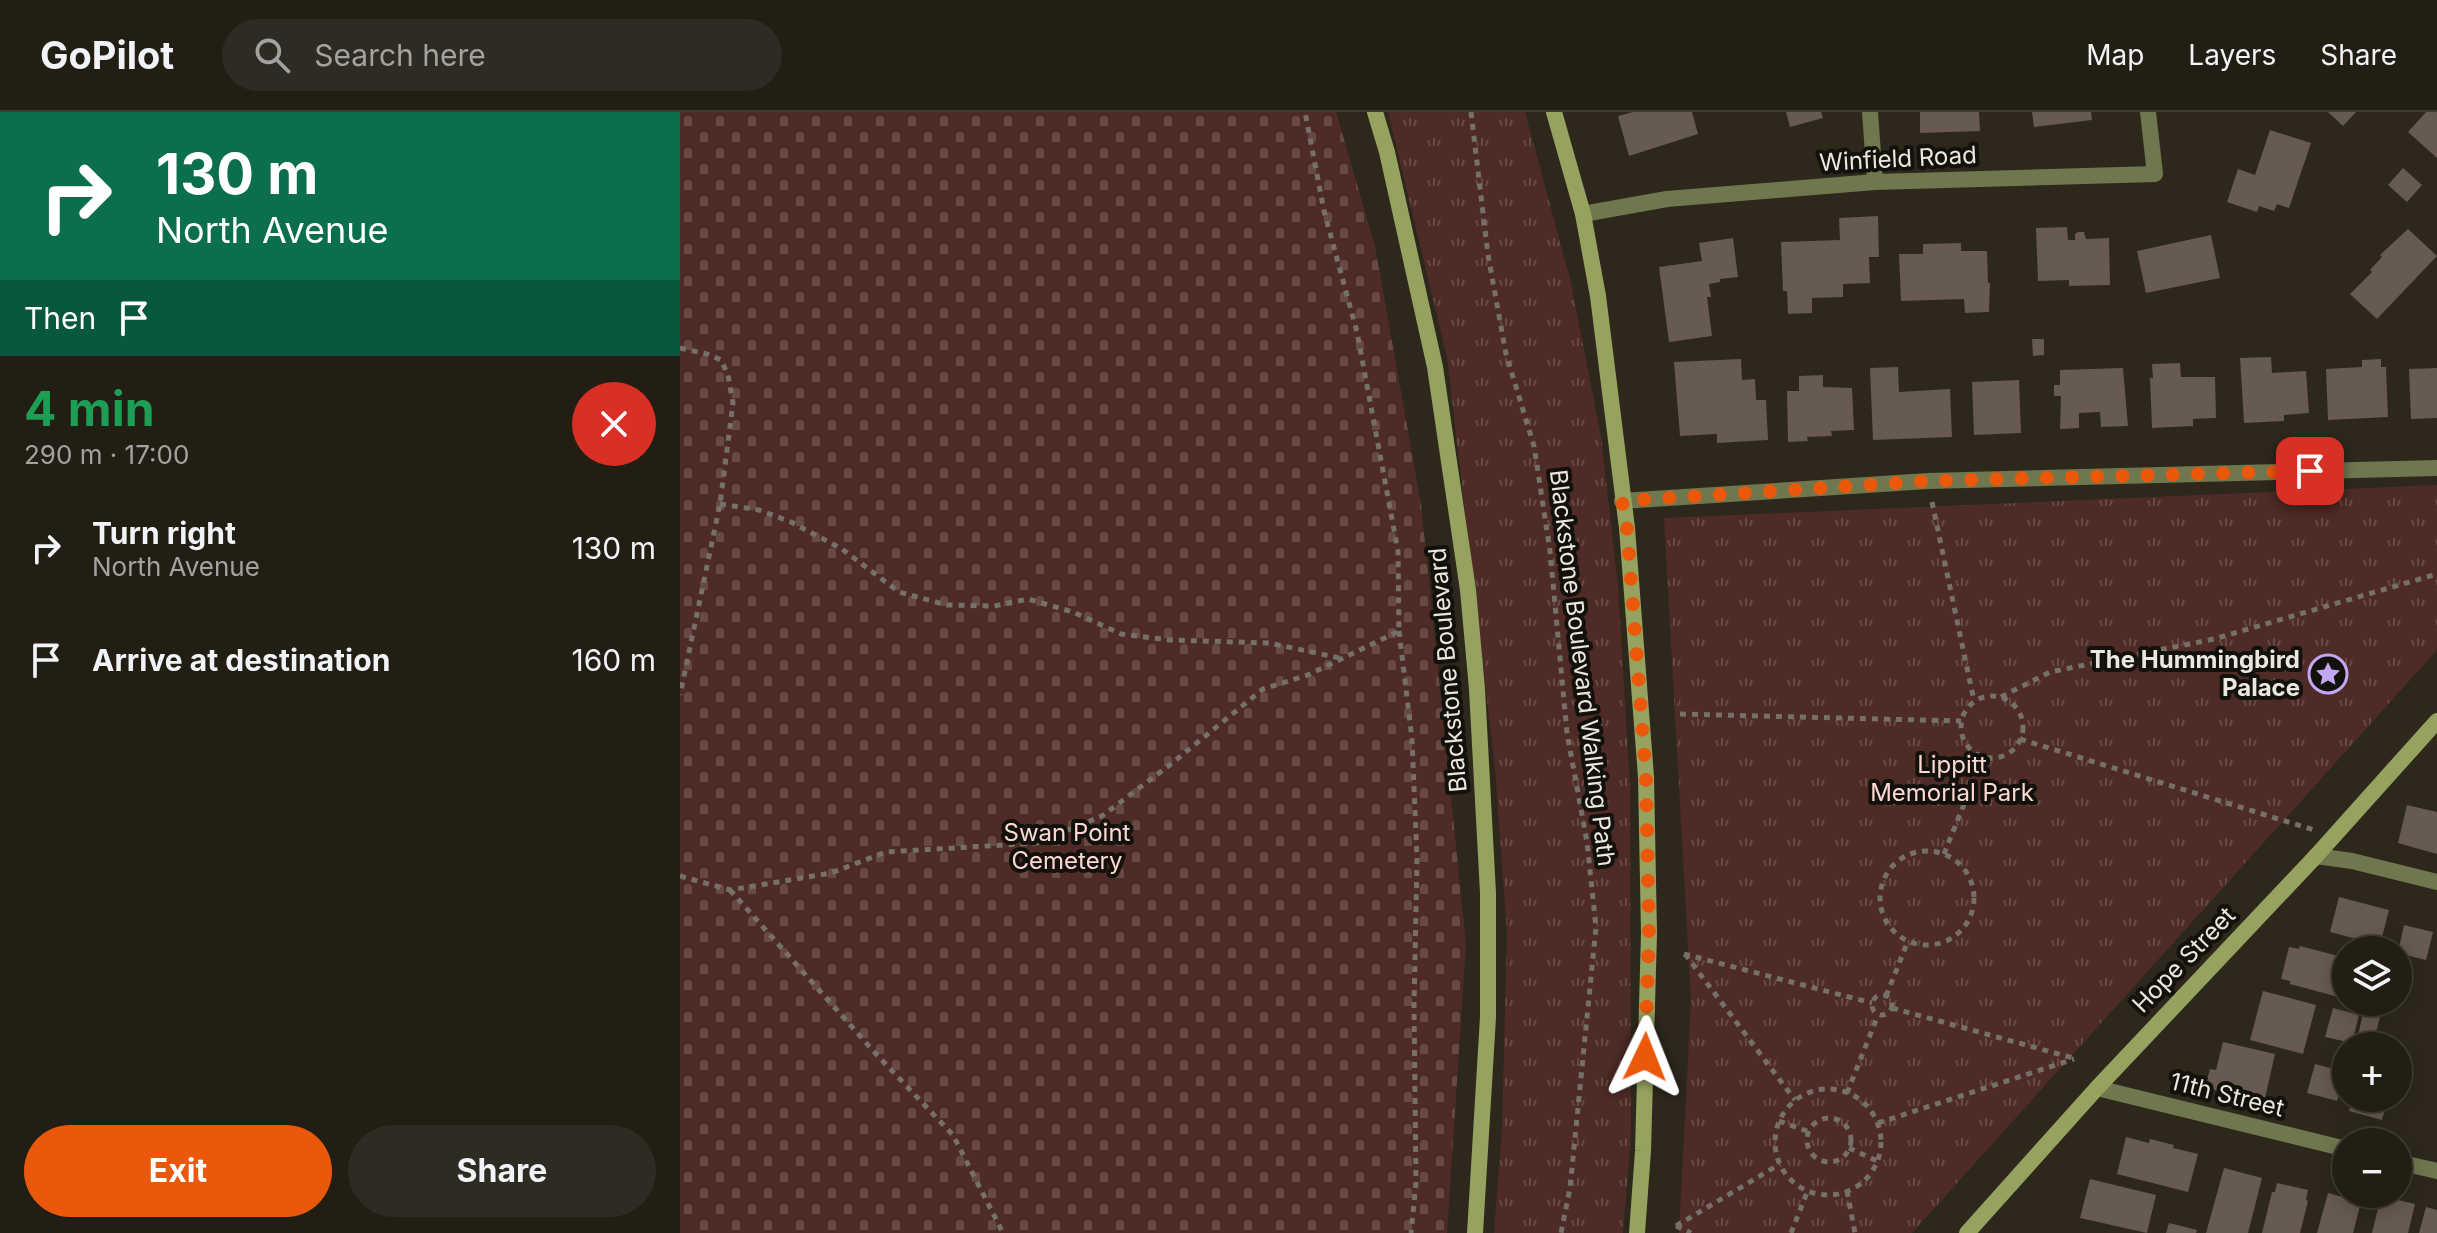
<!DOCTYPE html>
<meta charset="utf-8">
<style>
body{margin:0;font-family:Inter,sans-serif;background:#2e2b22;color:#f1f3f6;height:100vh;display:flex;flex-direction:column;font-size:30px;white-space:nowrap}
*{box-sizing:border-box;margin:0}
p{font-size:26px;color:#a2a2a0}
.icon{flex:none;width:44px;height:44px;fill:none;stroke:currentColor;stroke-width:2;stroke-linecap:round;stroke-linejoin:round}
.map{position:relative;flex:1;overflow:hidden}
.sheet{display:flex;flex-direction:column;background:#221e14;width:680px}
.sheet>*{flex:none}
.guide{background:#0b6e4f;color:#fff;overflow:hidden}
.fabs{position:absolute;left:1652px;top:824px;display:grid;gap:16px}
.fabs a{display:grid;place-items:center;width:80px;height:80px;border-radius:50%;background:#221e14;box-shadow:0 4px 20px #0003,0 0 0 2px #3f3c34;font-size:40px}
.pin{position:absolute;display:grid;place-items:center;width:68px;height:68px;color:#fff;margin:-34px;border-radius:16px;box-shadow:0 4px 12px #0006}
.me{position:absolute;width:88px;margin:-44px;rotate:2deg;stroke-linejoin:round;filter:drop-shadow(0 0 6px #0008)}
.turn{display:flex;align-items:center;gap:28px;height:168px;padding:0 24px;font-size:36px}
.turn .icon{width:104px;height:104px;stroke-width:2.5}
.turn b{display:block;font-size:56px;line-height:68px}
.then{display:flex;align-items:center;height:76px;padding:0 24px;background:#0003;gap:16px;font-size:30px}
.round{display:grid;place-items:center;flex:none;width:84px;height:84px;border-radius:42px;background:#2e2b22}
.headline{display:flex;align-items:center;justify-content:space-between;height:136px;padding:0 24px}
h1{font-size:48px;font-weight:700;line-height:60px;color:#1e9e55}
.cta{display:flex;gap:16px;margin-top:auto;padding:16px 24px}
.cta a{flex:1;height:92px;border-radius:48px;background:#ea580c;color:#fff;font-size:32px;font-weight:700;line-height:92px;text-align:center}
.cta a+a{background:#2e2b22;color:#f1f3f6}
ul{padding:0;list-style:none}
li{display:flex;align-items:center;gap:24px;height:112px;padding:0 24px}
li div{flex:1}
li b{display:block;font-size:30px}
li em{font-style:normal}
header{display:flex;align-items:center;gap:48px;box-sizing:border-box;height:112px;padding:0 40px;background:#221e14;border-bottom:2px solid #3f3c34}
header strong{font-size:38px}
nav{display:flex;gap:44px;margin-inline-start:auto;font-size:28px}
.search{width:560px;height:72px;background:#2e2b22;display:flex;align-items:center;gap:20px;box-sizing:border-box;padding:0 28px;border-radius:44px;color:#a2a2a0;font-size:30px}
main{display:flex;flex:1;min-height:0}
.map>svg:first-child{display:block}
</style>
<header>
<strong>GoPilot</strong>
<div class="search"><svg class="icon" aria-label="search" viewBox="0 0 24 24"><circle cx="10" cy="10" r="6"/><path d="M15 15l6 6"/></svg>Search here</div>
<nav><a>Map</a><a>Layers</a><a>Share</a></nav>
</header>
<main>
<section class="sheet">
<div class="guide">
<div class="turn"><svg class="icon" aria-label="right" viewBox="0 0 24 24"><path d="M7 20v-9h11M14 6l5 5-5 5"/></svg><div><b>130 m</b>North Avenue</div></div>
<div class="then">Then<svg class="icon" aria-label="arrive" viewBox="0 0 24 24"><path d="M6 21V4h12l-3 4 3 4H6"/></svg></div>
</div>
<div class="headline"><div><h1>4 min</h1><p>290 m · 17:00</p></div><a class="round" style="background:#d93025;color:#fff"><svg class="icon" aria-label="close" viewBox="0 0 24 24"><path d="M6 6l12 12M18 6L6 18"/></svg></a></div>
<ul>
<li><svg class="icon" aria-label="right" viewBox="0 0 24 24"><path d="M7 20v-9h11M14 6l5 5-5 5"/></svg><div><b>Turn right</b><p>North Avenue</p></div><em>130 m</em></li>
<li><svg class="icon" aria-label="arrive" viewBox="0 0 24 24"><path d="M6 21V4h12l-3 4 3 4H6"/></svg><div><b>Arrive at destination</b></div><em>160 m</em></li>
</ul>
<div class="cta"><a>Exit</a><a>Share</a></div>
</section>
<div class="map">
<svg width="1757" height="1121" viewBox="0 0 1757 1121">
<defs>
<pattern id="cemetery-stones" width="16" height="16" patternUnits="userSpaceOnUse" patternTransform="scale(2)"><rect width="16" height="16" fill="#4e2b26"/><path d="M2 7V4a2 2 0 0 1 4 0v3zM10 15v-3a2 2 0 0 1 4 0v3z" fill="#684a45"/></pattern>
<pattern id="park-tufts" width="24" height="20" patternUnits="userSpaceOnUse" patternTransform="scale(2)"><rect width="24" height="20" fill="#4e2b26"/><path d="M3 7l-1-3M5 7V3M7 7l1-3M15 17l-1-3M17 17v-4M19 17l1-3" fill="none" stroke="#684a45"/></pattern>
</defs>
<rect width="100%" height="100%" fill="#2d281b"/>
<path fill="url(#cemetery-stones)" d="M 0,0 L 656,0 L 695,134 L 741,392 L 786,832 L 767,1121 L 0,1121 Z"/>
<g fill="url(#park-tufts)">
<path d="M 708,0 L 845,0 L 891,171 L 921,325 L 938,474 L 950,676 L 951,1019 L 943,1121 L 814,1121 L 822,1017 L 827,821 L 815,656 L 767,245 Z"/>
<path d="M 1757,373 L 1757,538 L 1232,1121 L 999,1121 L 1011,889 L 984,406 Z"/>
</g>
<g fill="#675a50">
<path d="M 953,0 L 1012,0 L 1018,22 L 949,44 L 938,4 Z"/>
<path d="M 1106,0 L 1141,0 L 1143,6 L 1110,15 Z"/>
<path d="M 1240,0 L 1299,0 L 1300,19 L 1240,21 Z"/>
<path d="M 1352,0 L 1411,0 L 1412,8 L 1354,15 Z"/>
<path d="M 1648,0 L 1676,0 L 1663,14 Z"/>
<path d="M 1746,0 L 1757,0 L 1757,46 L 1728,20 Z"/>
<path d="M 1590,18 L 1631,31 L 1609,96 L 1597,92 L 1594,99 L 1579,94 L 1577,100 L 1547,90 L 1558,57 L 1575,63 Z"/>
<path d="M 1723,56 L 1742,73 L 1727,90 L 1708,73 Z"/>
<path d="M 1198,104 L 1199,145 L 1189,145 L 1190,171 L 1163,172 L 1163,185 L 1132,186 L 1132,201 L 1108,202 L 1107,179 L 1103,179 L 1101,130 L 1160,128 L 1159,106 Z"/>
<path d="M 1387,115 L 1388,128 L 1395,128 L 1395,122 L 1398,120 L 1404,120 L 1406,127 L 1429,126 L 1430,173 L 1389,174 L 1389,168 L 1358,169 L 1356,116 Z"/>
<path d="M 1728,117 L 1757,144 L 1697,207 L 1670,182 L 1692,160 L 1690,158 L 1702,145 L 1700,143 Z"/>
<path d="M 1531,123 L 1540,166 L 1466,181 L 1457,139 Z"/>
<path d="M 1053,126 L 1058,165 L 1040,167 L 1040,170 L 1029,172 L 1031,185 L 1027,185 L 1032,224 L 989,230 L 979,155 L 1022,149 L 1019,131 Z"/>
<path d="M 1281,131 L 1281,139 L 1307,139 L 1308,171 L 1310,171 L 1309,200 L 1285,201 L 1284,187 L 1221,189 L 1219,142 L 1243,142 L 1243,132 Z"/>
<path d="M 1352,227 L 1364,227 L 1364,243 L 1353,244 Z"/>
<path d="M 1591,245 L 1592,261 L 1626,259 L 1629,301 L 1604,303 L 1604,309 L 1564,311 L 1560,246 Z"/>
<path d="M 1061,247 L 1062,268 L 1075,267 L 1076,288 L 1086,288 L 1088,328 L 1037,331 L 1037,322 L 1000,324 L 994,250 Z"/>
<path d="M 1701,247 L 1701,255 L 1706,255 L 1708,305 L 1648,308 L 1646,257 L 1682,255 L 1682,248 Z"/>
<path d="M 1500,251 L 1501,265 L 1535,265 L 1536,306 L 1513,307 L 1513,314 L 1472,316 L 1470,266 L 1473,266 L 1472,252 Z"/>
<path d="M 1218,255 L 1219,280 L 1270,277 L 1272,325 L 1193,328 L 1190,256 Z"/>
<path d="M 1443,256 L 1448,314 L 1421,315 L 1420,300 L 1399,301 L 1399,316 L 1380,317 L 1381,284 L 1374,284 L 1374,273 L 1380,273 L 1380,258 Z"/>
<path d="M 1757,256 L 1757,306 L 1731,307 L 1729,257 Z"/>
<path d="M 1143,263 L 1143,275 L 1172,276 L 1174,318 L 1151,319 L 1152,324 L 1127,325 L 1128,329 L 1108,330 L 1107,279 L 1119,279 L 1119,264 Z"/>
<path d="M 1339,268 L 1341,321 L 1294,323 L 1292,270 Z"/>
<path d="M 1727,693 L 1757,700 L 1757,742 L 1718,731 Z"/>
<path d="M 1659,785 L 1709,798 L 1700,833 L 1650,820 Z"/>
<path d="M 1724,813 L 1753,820 L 1746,848 L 1718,841 Z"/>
<path d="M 1620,834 L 1666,846 L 1666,887 L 1610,872 L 1610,869 L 1601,867 L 1609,835 L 1619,837 Z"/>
<path d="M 1583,879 L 1636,893 L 1623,942 L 1570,928 Z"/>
<path d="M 1653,896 L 1679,903 L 1672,931 L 1645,925 Z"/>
<path d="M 1683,901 L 1700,905 L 1693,932 L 1677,928 Z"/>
<path d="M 1543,930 L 1595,942 L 1584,990 L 1530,977 L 1531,973 L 1526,972 L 1530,957 L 1536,958 Z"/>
<path d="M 1635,952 L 1665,960 L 1657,989 L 1627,981 Z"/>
<path d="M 1673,986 L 1708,986 L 1702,1008 L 1669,999 Z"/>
<path d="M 1446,1025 L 1469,1031 L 1470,1027 L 1494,1033 L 1493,1036 L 1518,1042 L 1508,1080 L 1437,1062 Z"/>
<path d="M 1544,1056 L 1582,1066 L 1568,1121 L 1526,1121 Z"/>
<path d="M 1410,1067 L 1476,1083 L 1467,1121 L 1400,1106 Z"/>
<path d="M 1597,1071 L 1628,1078 L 1626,1088 L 1628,1089 L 1620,1121 L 1582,1121 L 1592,1080 L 1595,1080 Z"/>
<path d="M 1648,1081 L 1681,1090 L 1673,1121 L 1637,1121 Z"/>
<path d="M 1701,1084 L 1735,1092 L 1728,1121 L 1692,1121 Z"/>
<path d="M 1746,1095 L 1757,1098 L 1757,1121 L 1739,1121 Z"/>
<path d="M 1489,1111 L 1517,1118 L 1516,1121 L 1486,1121 Z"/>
</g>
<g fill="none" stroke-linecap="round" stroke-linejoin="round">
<g stroke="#757166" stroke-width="5" stroke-dasharray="6 6" stroke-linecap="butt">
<path d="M 791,0 L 808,143 L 826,242 L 854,334 L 870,439 L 887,621 L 907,730 L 916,815 L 890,1076 L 881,1121"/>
<path d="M 0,236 L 27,242 L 41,248 L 48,263 L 53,291 L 40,392 L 0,583"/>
<path d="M 1252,390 L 1294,589"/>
<path d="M 40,392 L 79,398 L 111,410 L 162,437 L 219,480 L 267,493 L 314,494 L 348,487 L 393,500 L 441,522 L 489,528 L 589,531 L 660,546"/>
<path d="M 719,519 L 732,627 L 737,747 L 734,894 L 736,1071 L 731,1121"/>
<circle cx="1312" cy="615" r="31"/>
<path d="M 1321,585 L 1370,560 L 1534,527 L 1757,462"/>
<path d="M 1000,602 L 1281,609"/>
<path d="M 1340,627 L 1634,718"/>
<circle cx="1247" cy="786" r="47"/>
<path d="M 1264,742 L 1303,645"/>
<path d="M 0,764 L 50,778 L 151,761 L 206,740 L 357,731 L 422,704 L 491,652 L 583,577 L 628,563 L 719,519 L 718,439 L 677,220 L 644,99 L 625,0"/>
<path d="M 50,778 L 197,943 L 273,1023 L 323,1121"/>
<path d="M 1004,842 L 1192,891"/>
<path d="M 1005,842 L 1115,988"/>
<circle cx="1202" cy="893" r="10"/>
<path d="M 1206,884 L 1228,829"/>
<path d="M 1212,896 L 1393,946"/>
<circle cx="1148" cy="1030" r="53"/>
<path d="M 1167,981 L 1198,903"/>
<circle cx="1149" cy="1028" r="22"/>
<path d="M 1099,1009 L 1127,1019"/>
<path d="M 1198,1011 L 1394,947"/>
<path d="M 1169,1036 L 1197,1049"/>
<path d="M 1167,1079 L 1175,1121"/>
<path d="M 996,1114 L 1100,1052"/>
<path d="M 996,1114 L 1011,1121"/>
<path d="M 1111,1121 L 1128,1078"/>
</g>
<g stroke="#6e774e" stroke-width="16">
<path d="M 1190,0 L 1195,70"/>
<path d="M 903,102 L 987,87 L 1195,70 L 1475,62 L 1468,0"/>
<path d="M 942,389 L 1248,369 L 1757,356"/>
<path d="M 1636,744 L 1672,749 L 1757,770"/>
<path d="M 1417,976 L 1666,1037"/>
<path d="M 1718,1050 L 1757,1059"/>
</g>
<g stroke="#96a360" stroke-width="16">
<path d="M 695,0 L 707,40 L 755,255 L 788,478 L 797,577 L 808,781 L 808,905 L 795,1121"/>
<path d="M 874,0 L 903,102 L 918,184 L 947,416 L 966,665 L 969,821 L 963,1039 L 957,1121"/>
<path d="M 1287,1121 L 1417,976 L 1636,744 L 1757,609"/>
</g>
</g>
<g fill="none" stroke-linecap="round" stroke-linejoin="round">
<path stroke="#ea580c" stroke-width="14" stroke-dasharray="0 25.2" d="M 965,945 L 969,821 L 966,665 L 947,416 L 942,389 L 1248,369 L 1630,359"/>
</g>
<defs>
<g id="sight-ring" transform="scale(2)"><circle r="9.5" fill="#13110b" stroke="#c2a8f3" stroke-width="1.5"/><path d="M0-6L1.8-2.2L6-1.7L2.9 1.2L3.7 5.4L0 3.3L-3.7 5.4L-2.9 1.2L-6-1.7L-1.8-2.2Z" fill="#c2a8f3"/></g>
</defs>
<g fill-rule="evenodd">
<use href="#sight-ring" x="1648" y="562"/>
</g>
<g text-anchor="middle" stroke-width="8" stroke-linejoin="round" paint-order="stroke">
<g font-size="24" fill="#eae7df" stroke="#13110b">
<text transform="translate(1218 47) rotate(-3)" y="8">Winfield Road</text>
<text transform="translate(902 556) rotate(83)" y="8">Blackstone Boulevard Walking Path</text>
<text transform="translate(768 558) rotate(-95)" y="8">Blackstone Boulevard</text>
<text transform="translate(1504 848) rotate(-46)" y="8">Hope Street</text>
<text transform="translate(1547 983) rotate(14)" y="8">11th Street</text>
</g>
<g font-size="24" font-weight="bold" fill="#eae7df" stroke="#13110b" text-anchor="end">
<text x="1620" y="556">The Hummingbird<tspan x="1620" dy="28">Palace</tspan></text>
</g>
<g font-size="24" fill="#fdd8d2" stroke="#13110b">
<text x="1272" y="661">Lippitt<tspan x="1272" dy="28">Memorial Park</tspan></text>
<text x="387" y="729">Swan Point<tspan x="387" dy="28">Cemetery</tspan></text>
</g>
</g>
</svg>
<div class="fabs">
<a><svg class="icon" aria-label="layers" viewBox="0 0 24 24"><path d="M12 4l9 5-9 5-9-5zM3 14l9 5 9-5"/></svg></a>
<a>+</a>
<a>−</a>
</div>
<div class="pin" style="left:1630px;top:359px;background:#d93025"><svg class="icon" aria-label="arrive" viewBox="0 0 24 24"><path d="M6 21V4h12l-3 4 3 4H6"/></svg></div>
<svg class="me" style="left:965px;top:945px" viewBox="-20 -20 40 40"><path d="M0-17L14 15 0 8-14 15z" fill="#ea580c" stroke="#fff" stroke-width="4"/></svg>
</div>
</main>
